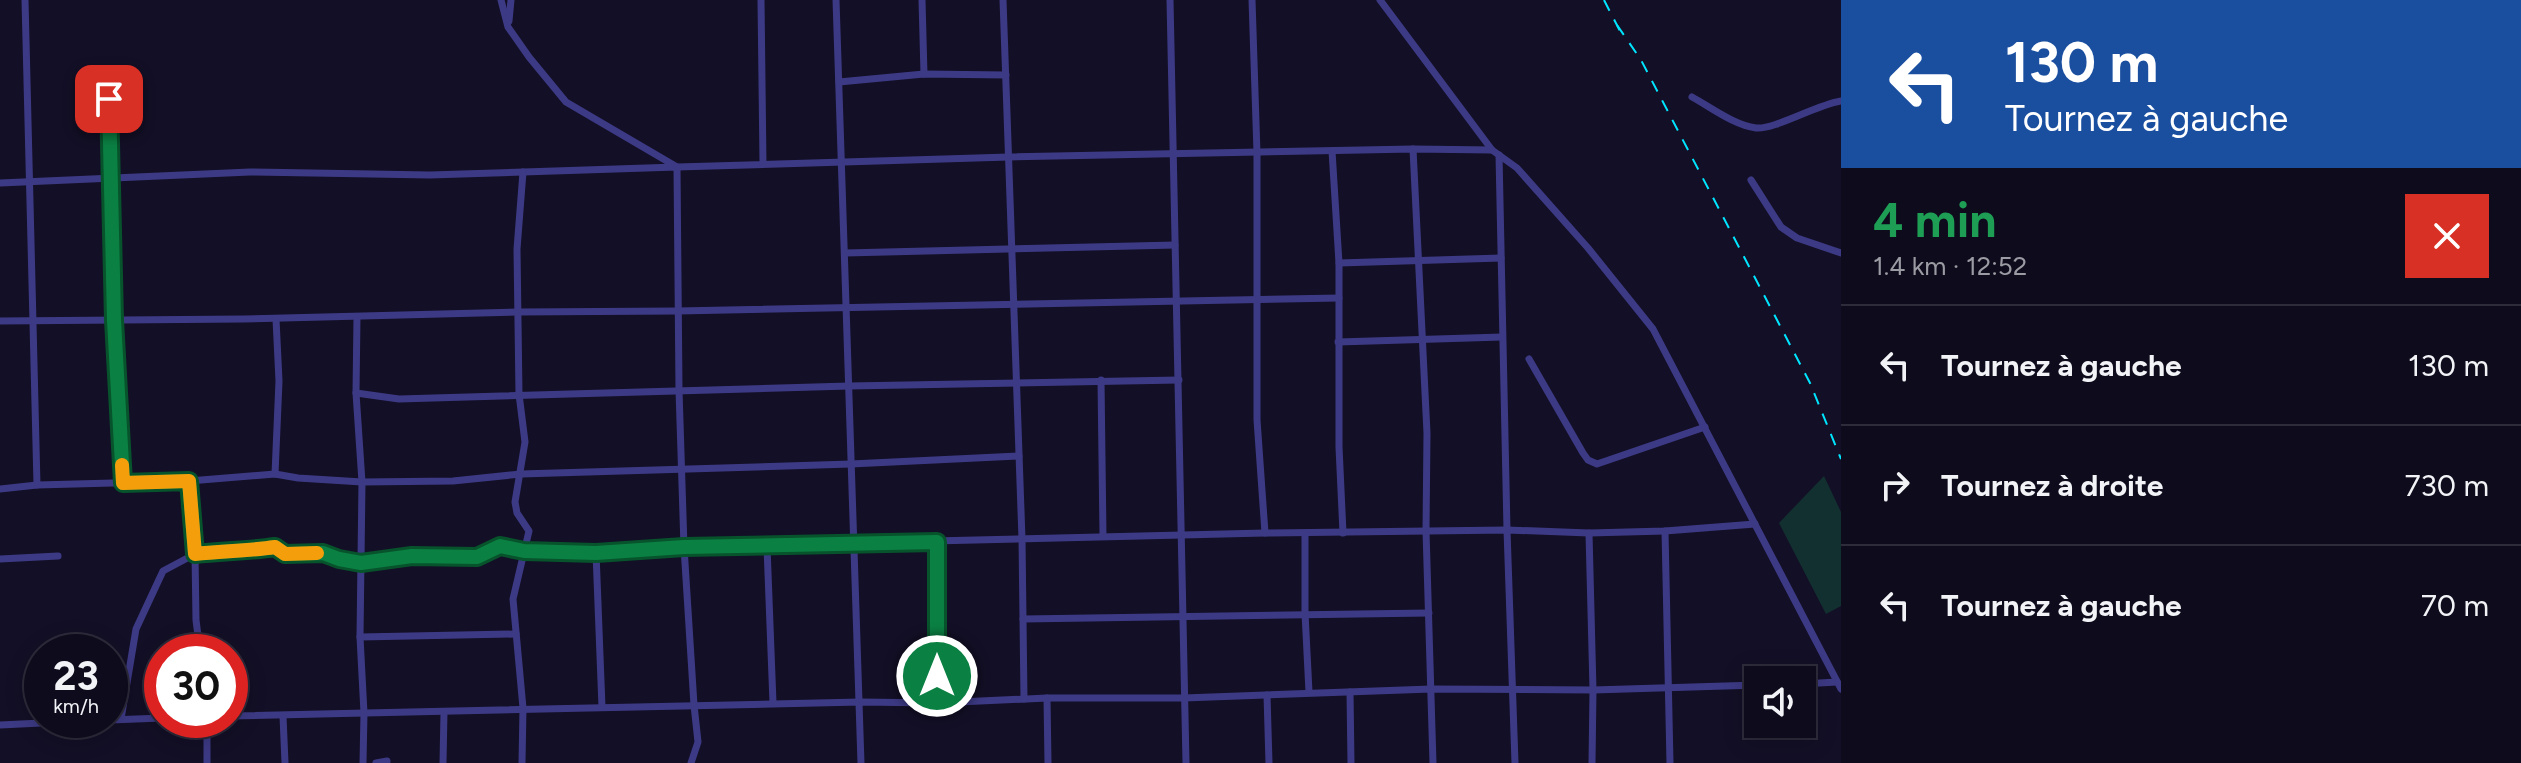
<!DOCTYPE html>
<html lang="fr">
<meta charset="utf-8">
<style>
body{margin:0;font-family:Figtree,sans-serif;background:#1c1929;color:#f1f3f6;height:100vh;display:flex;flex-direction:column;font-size:30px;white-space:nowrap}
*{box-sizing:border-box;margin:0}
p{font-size:26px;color:#9b9ba3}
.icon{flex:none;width:44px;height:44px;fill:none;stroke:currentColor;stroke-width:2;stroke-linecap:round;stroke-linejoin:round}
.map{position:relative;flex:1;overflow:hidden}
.details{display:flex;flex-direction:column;background:#0e0b1c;width:680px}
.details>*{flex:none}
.banner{background:#1a4fa0;color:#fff;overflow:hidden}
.tools{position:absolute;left:1744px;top:666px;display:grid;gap:16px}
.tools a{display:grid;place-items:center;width:72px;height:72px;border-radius:0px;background:#0e0b1c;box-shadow:0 4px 20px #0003,0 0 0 2px #2e2b3b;font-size:40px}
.speed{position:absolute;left:24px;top:634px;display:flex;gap:16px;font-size:40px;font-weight:700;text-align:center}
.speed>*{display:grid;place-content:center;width:104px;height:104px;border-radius:50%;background:#0e0b1c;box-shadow:0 4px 20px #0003,0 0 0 2px #2e2b3b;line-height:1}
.speed small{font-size:20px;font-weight:400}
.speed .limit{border:12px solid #d22;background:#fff;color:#111}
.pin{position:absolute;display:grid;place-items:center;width:68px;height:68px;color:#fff;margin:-34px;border-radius:16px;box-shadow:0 4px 12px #0006}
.me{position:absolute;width:88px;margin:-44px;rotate:0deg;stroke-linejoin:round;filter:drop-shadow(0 0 6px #0008)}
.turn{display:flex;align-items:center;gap:28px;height:168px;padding:0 32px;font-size:36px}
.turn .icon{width:104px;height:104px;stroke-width:2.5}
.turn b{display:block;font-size:56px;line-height:68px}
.round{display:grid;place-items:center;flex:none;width:84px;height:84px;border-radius:0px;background:#1c1929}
.head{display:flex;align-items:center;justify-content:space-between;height:136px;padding:0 32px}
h1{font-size:48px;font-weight:700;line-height:60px;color:#1e9e55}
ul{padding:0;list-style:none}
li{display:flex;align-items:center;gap:24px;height:120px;padding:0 32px;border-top:2px solid #2e2b3b}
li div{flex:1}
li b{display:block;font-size:30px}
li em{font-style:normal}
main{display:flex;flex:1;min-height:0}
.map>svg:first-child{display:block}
</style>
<main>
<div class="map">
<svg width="1841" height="763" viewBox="0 0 1841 763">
<rect width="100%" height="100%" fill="#130f26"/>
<path fill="#12302f" d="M 1824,476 L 1841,512 L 1841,606 L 1826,614 L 1779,523 Z"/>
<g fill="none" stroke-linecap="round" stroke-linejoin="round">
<g stroke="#3d3a85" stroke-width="7">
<path d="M 25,0 L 37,485"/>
<path d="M 501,0 L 508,27 L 529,57 L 566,102 L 677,167 L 1009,157 L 1413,149 L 1492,150 L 1517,168 L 1588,248 L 1653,329 L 1841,689"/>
<path d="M 761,0 L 763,164"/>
<path d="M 836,0 L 861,763"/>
<path d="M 922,0 L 924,74"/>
<path d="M 1003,0 L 1022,539 L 1024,699"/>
<path d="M 1170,0 L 1186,763"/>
<path d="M 1252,0 L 1257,153 L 1257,420 L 1265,533"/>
<path d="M 1380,0 L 1492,150"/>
<path d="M 509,21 L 511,0"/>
<path d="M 839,82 L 924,74 L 1006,75"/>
<path d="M 1692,97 C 1712,108 1734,125 1756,128 C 1774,130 1816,105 1841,101"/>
<path d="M 109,99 L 114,320 L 123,483"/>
<path d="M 1413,149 L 1427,433 L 1426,531 L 1433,763"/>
<path d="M 1332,151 L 1339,263 L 1339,447 L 1343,533"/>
<path d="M 1499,155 L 1507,530 L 1515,763"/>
<path d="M 1751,180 L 1781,227 L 1797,238 L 1841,253"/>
<path d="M 0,183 L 250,172 L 430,175 L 677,167 L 679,390 L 684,547 L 694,705 L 698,742 L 691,763"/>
<path d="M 845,253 L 1175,245"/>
<path d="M 1339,263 L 1501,258"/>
<path d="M 357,317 L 356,393 L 399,399 L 849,386 L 1179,380"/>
<path d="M 0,321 L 243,319 L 518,312 L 678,311 L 1339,298"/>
<path d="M 1338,342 L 1502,337"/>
<path d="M 1529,359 L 1583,453 L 1588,460 L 1597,464 L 1705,427"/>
<path d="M 1101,380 L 1103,536"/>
<path d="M 356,393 L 362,482 L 360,637"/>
<path d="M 275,474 L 279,381 L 276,319"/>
<path d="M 189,481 L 195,554 C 222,551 248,551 275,547 L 285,554 L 323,553 L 339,559 L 361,563 L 412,556 L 477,557 L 500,546 L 524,551 L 596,553 L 684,547 L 1265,533 L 1507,530 L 1589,533 L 1665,531 L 1755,524"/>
<path d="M 0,489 L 37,485 L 189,481 L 275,474 L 298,478 L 362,482 L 453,481 L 521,474 L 851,464 L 1019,456"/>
<path d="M 1665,531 L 1670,763"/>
<path d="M 1305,533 L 1305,613 L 1309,692"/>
<path d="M 1589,533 L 1593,690 L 1592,763"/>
<path d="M 937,542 L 937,703"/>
<path d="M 767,547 L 773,703"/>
<path d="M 596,553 L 602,707"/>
<path d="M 0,559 L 58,556"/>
<path d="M 1023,619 L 1429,613"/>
<path d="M 1802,684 L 1837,682"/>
<path d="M 1350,692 L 1351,763"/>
<path d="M 1267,695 L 1269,763"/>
<path d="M 1047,698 L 1048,763"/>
<path d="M 230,716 L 860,702 L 937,703 L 1047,698 L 1184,698 L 1431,689 L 1593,690 L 1758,685"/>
<path d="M 283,716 L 285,763"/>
<path d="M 121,719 L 136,629 L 163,571 L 195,554 L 196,620 L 200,652"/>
<path d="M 110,720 L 162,718"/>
<path d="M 0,725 L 104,720"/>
<path d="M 207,763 L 207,720"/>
<path d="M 363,763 L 364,713 L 360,637 L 516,634"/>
<path d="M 376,763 L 387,761"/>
<path d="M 443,763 L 444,712"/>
<path d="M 522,763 L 523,708 L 513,599 L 529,531 L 517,513 L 515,502 L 525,442 L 519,394 L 517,249 L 523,172"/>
</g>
<g stroke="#00e5ff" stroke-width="2" stroke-dasharray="12 10" stroke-linecap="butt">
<path d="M 1604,0 L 1621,33"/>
<path d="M 1617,25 L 1641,60 L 1810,383 L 1841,459"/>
</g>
</g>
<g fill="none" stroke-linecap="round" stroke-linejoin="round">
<g stroke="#07532c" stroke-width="20">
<path id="route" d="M 109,99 L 114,320 L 123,483 L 189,481 L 195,554 C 222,551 248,551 275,547 L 285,554 L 323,553 L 339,559 L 361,563 L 412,556 L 477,557 L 500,546 L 524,551 L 596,553 L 684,547 L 937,542 L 937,676"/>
</g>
<use href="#route" stroke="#0b8043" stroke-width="14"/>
<path stroke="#f59e0b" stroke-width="14" d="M 122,465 L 123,483 L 189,481 L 195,554 C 222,551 248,551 275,547 L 285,554 L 317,553"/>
</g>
</svg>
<div class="tools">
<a><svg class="icon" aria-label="sound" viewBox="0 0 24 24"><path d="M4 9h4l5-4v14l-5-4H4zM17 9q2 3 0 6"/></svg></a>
</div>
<div class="speed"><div>23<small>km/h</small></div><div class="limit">30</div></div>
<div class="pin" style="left:109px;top:99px;background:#d93025"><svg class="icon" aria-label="arrive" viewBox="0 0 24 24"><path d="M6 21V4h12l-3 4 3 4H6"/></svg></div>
<svg class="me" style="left:937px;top:676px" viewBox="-20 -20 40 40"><circle r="17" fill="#0b8043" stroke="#fff" stroke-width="3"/><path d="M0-11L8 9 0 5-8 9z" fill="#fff"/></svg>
</div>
<section class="details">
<div class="banner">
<div class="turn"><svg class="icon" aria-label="left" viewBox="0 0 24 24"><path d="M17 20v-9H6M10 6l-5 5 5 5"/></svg><div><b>130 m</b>Tournez à gauche</div></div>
</div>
<div class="head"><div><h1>4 min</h1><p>1.4 km · 12:52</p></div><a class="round" style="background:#d93025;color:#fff"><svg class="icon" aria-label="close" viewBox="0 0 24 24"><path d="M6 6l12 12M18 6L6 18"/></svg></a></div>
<ul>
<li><svg class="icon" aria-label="left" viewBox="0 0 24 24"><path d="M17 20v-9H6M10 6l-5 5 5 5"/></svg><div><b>Tournez à gauche</b></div><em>130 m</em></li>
<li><svg class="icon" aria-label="right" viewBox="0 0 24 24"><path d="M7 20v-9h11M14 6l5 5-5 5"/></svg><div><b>Tournez à droite</b></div><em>730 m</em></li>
<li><svg class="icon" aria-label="left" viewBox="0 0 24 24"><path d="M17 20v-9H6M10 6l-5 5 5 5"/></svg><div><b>Tournez à gauche</b></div><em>70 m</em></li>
</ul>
</section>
</main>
